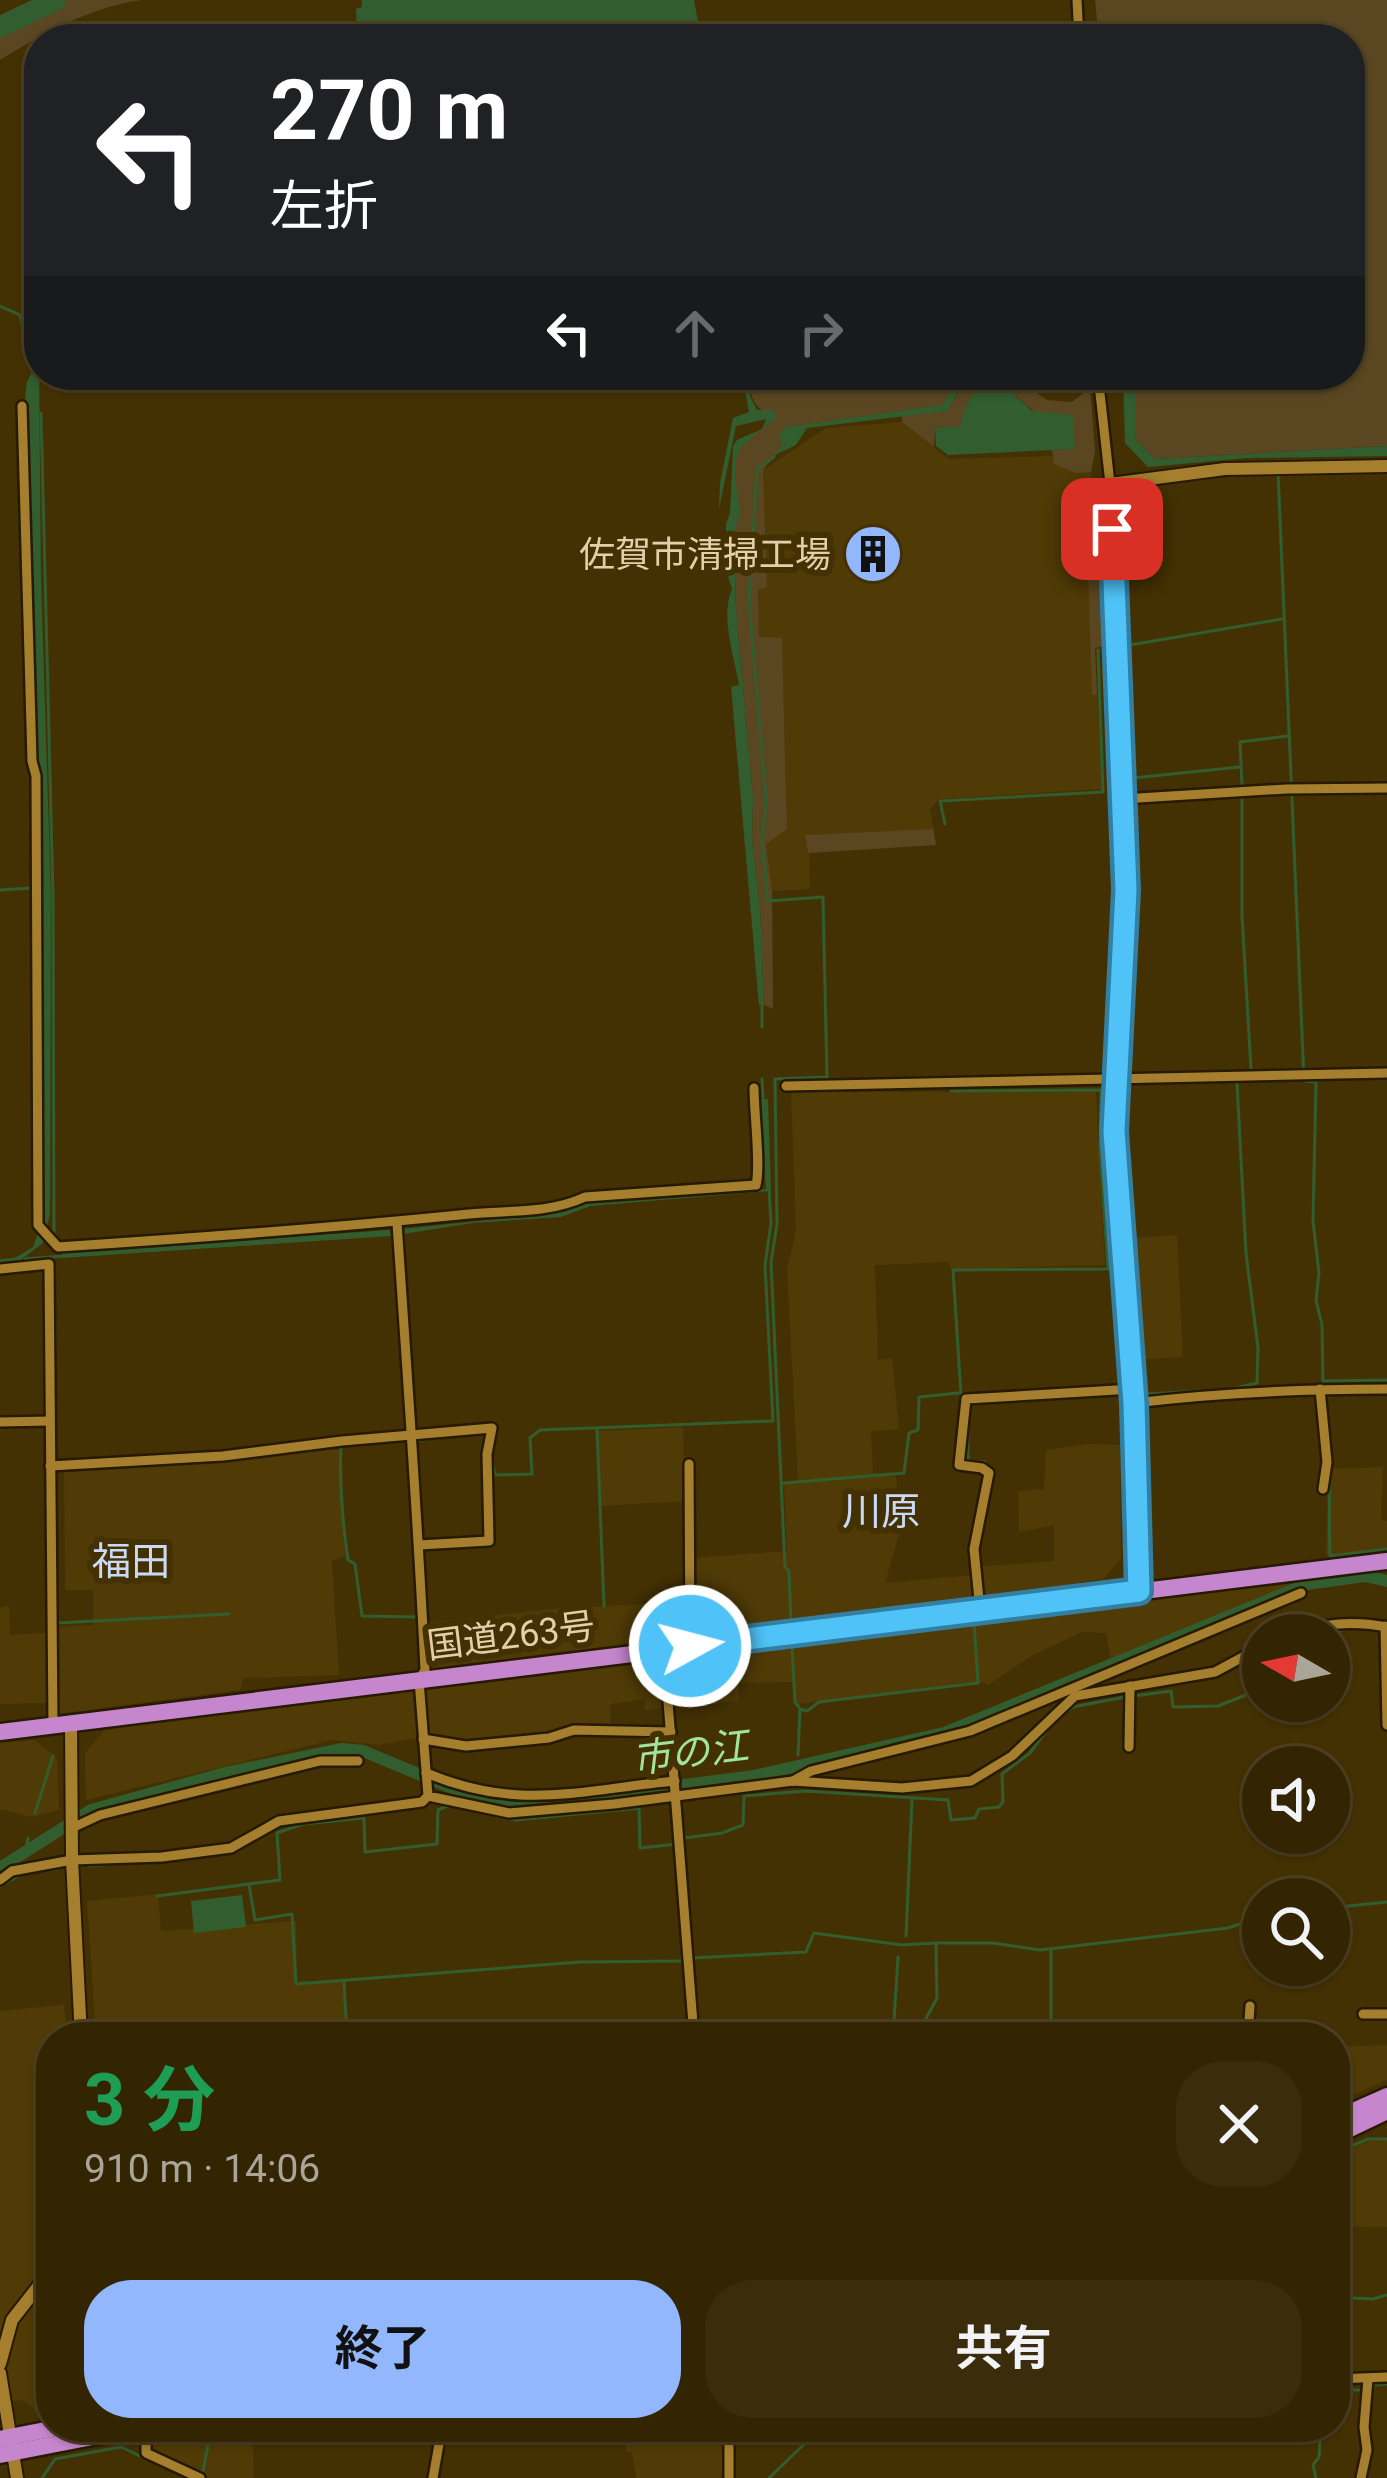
<!DOCTYPE html>
<html lang="ja">
<meta charset="utf-8">
<style>
body{margin:0;font-family:Roboto,"Noto Sans JP",sans-serif;background:#3b2d0c;color:#f1f3f6;height:100vh;display:flex;flex-direction:column;font-size:45px;white-space:nowrap}
*{box-sizing:border-box;margin:0}
p{font-size:39px;color:#a9a599}
.icon{flex:none;width:66px;height:66px;fill:none;stroke:currentColor;stroke-width:2;stroke-linecap:round;stroke-linejoin:round}
.map{position:relative;flex:1;overflow:hidden}
.panel{position:absolute;left:36px;top:2022px;width:1314px;height:420px;display:flex;flex-direction:column;background:#332502;border-radius:48px;box-shadow:0 3px 9px #0004,0 0 0 3px #4e4224}
.panel>*{flex:none}
.banner{position:absolute;left:24px;top:24px;width:1341px;height:366px;border-radius:48px;box-shadow:0 3px 9px #0004,0 0 0 3px #4e4224;background:#202124;color:#fff;overflow:hidden}
.needle{width:78px;rotate:279deg}
.tools{position:absolute;left:1242px;top:1614px;display:grid;gap:24px}
.tools a{display:grid;place-items:center;width:108px;height:108px;border-radius:50%;background:#332502;box-shadow:0 3px 9px #0004,0 0 0 3px #4e4224;font-size:60px}
.pin{position:absolute;display:grid;place-items:center;width:102px;height:102px;color:#fff;margin:-51px;border-radius:24px;box-shadow:0 6px 18px #0006}
.me{position:absolute;width:132px;margin:-66px;rotate:83deg;stroke-linejoin:round;filter:drop-shadow(0 0 9px #0008)}
.turn{display:flex;align-items:center;gap:42px;height:252px;padding:0 48px;font-size:54px}
.turn .icon{width:156px;height:156px;stroke-width:2.5}
.turn b{display:block;font-size:84px;line-height:102px}
.lanes{display:flex;align-items:center;height:114px;padding:0 48px;background:#0003;justify-content:center;gap:60px;direction:ltr}
.lanes .off{opacity:.35}
.round{display:grid;place-items:center;flex:none;width:126px;height:126px;border-radius:48px;background:#3b2d0c}
.summary{display:flex;align-items:center;justify-content:space-between;height:204px;padding:0 48px}
h1{font-size:72px;font-weight:700;line-height:90px;color:#1e9e55}
.button{display:flex;gap:24px;margin-top:auto;padding:24px 48px}
.button a{flex:1;height:138px;border-radius:48px;background:#93b7fd;color:#111;font-size:48px;font-weight:700;line-height:138px;text-align:center}
.button a+a{background:#3b2d0c;color:#f1f3f6}
.map>svg:first-child{display:block}
</style>
<div class="map">
<svg width="1387" height="2478" viewBox="0 0 1387 2478">
<rect width="100%" height="100%" fill="#443103"/>
<g fill="#503b06">
<path d="M 902,422 L 949,459 L 1091,455 L 1092,518 L 1098,519 L 1102,646 L 1095,648 L 1102,789 L 939,799 L 930,809 L 936,845 L 809,853 L 810,889 L 772,891 L 766,844 L 787,829 L 782,638 L 759,638 L 758,589 L 767,586 L 763,470 L 826,428 Z"/>
<path d="M 791,1092 L 1096,1092 L 1105,1265 L 951,1269 L 948,1262 L 875,1265 L 878,1360 L 892,1358 L 899,1429 L 871,1431 L 873,1476 L 896,1475 L 899,1534 L 885,1583 L 973,1575 L 975,1567 L 1054,1561 L 1054,1525 L 1019,1532 L 1018,1491 L 1044,1489 L 1046,1450 L 1087,1444 L 1120,1445 L 1121,1559 L 1103,1579 L 984,1599 L 428,1669 L 425,1623 L 562,1608 L 694,1602 L 694,1558 L 787,1551 L 784,1483 L 798,1481 L 787,1268 L 796,1232 Z"/>
<path d="M 1177,1235 L 1183,1357 L 1144,1359 L 1134,1238 Z"/>
<path d="M 683,1427 L 685,1501 L 601,1506 L 598,1431 Z"/>
<path d="M 342,1449 L 345,1556 L 332,1561 L 339,1675 L 243,1678 L 240,1690 L 58,1714 L 54,1627 L 93,1625 L 93,1590 L 65,1590 L 64,1472 Z"/>
<path d="M 1383,1467 L 1381,1520 L 1387,1521 L 1387,1549 L 1326,1555 L 1328,1469 Z"/>
<path d="M 1288,1581 L 1290,1585 L 1111,1658 L 1106,1633 L 1082,1632 L 1033,1655 L 988,1685 L 983,1682 L 796,1704 L 793,1682 L 738,1683 L 739,1701 L 645,1710 L 645,1699 L 610,1704 L 611,1732 L 574,1729 L 554,1738 L 465,1745 L 428,1736 L 379,1745 L 332,1740 L 86,1800 L 85,1753 L 106,1729 Z"/>
<path d="M 9,1606 L 10,1635 L 47,1633 L 47,1703 L 0,1704 L 0,1607 Z"/>
<path d="M 35,1740 L 57,1758 L 59,1810 L 32,1817 L 0,1809 L 0,1743 Z"/>
<path d="M 158,1894 L 161,1931 L 296,1921 L 297,1982 L 343,1979 L 346,2037 L 96,2037 L 87,1901 Z"/>
<path d="M 64,2005 L 67,2037 L 51,2037 L 51,2409 L 38,2411 L 22,2400 L 0,2403 L 0,2011 Z"/>
<path d="M 1387,2045 L 1387,2080 L 1335,2103 L 1335,2047 Z"/>
<path d="M 1387,2140 L 1387,2227 L 1335,2226 L 1335,2156 L 1369,2141 Z"/>
<path d="M 219,2427 L 252,2427 L 254,2478 L 202,2478 L 146,2452 L 149,2439 Z"/>
<path d="M 626,2427 L 725,2427 L 724,2474 L 720,2478 L 636,2478 L 632,2453 L 626,2451 Z"/>
</g>
<g fill="#5a4721">
<path d="M 66,0 L 142,0 C 90,7 44,33 0,60 L 0,35 Z"/>
<path d="M 1095,0 L 1387,0 L 1387,446 L 1155,459 L 1135,439 L 1132,375 L 1350,375 L 1350,39 L 1099,39 Z"/>
<path d="M 748,375 L 878,375 L 883,378 L 962,375 L 942,405 L 786,427 L 782,446 L 763,470 L 767,587 L 758,590 L 759,637 L 782,638 L 787,829 L 766,844 L 772,891 L 773,1009 L 764,1005 L 760,907 L 752,840 L 753,797 L 736,609 L 734,547 L 739,542 C 731,527 729,461 740,448 C 749,437 765,426 777,418 C 754,409 750,399 748,375 Z"/>
<path d="M 973,375 L 1011,375 L 1047,400 L 1072,402 L 1090,388 L 1095,451 L 1091,472 L 1076,473 L 1054,464 L 1052,450 L 1075,448 L 1004,385 L 962,426 L 935,428 L 934,447 L 902,422 L 902,416 L 947,411 L 969,376 Z"/>
<path d="M 1098,519 L 1102,646 L 1095,648 L 1097,695 L 1092,695 L 1087,536 L 1068,534 L 1064,529 L 1065,521 Z"/>
<path d="M 933,829 L 936,845 L 808,853 L 805,835 Z"/>
</g>
<g fill="#325d2f">
<path d="M 362,0 L 694,0 L 701,39 L 357,39 L 356,9 L 362,7 Z"/>
<path d="M 39,359 L 41,579 L 51,896 L 50,1215 L 43,1243 L 18,1262 L 15,1258 L 33,1247 L 44,1216 L 40,776 L 36,755 L 25,399 L 27,382 Z"/>
<path d="M 742,375 L 748,375 L 750,396 L 757,410 L 773,410 L 777,418 C 733,450 730,453 739,505 C 742,521 730,525 739,542 L 734,548 L 736,609 L 753,797 L 752,840 L 760,907 L 764,1005 L 759,1005 L 731,687 L 739,685 C 734,656 720,616 732,589 L 726,570 L 726,524 L 730,513 L 733,446 L 737,440 L 762,429 L 766,419 L 736,426 L 719,509 L 720,483 L 733,418 L 749,412 Z"/>
<path d="M 962,375 L 973,375 L 968,376 L 947,411 L 807,428 L 796,445 L 771,457 L 782,446 L 779,436 L 785,427 L 942,405 Z"/>
<path d="M 1123,375 L 1135,378 L 1135,439 L 1155,459 L 1387,446 L 1387,456 L 1247,458 L 1148,467 L 1125,443 Z"/>
<path d="M 992,383 L 1004,385 L 1032,411 L 1073,415 L 1075,449 L 948,455 L 936,446 L 935,428 L 961,426 L 963,412 L 978,386 Z"/>
<path d="M 759,1099 L 768,1099 L 771,1191 L 590,1206 L 561,1217 L 473,1223 L 403,1234 L 402,1229 L 563,1212 L 588,1202 L 766,1189 Z"/>
<path d="M 390,1230 L 391,1236 L 62,1258 L 62,1252 Z"/>
<path d="M 242,1895 L 246,1927 L 194,1933 L 191,1901 Z"/>
</g>
<g fill="none" stroke-linecap="round" stroke-linejoin="round">
<g stroke="#325d2f" stroke-width="3">
<path d="M 0,306 L 20,315 L 25,336 L 39,350"/>
<path d="M 41,413 L 53,897 L 54,1235"/>
<path d="M 774,457 L 757,469 L 749,599 L 766,799 L 762,843 L 768,901 L 823,897 L 827,1077 L 775,1079 L 777,1224 L 771,1262 L 785,1567 L 789,1571 L 791,1622"/>
<path d="M 1278,472 L 1304,1081 L 1316,1082 L 1313,1221 L 1319,1273 L 1316,1300 L 1322,1325 L 1323,1385"/>
<path d="M 1130,645 L 1282,619"/>
<path d="M 1133,778 L 1239,767"/>
<path d="M 1242,786 L 1240,742 L 1287,736"/>
<path d="M 1242,795 L 1242,916 L 1251,1069"/>
<path d="M 945,824 L 940,801 L 1103,792 L 1098,650"/>
<path d="M 0,890 L 32,888"/>
<path d="M 762,1001 L 762,1027"/>
<path d="M 762,1079 L 763,1099"/>
<path d="M 951,1091 L 1101,1090 L 1100,1150 L 1108,1269 L 953,1270 L 961,1395"/>
<path d="M 25,1259 L 64,1256"/>
<path d="M 0,1261 L 16,1259"/>
<path d="M 55,1324 L 56,1523"/>
<path d="M 1325,1381 L 1387,1380"/>
<path d="M 1148,1394 L 1231,1389 L 1257,1383 L 1258,1348 L 1246,1253 L 1237,1084"/>
<path d="M 968,1402 L 968,1461 L 985,1462 L 985,1467"/>
<path d="M 972,1404 L 1119,1395"/>
<path d="M 1326,1406 C 1332,1457 1328,1506 1330,1556 L 1387,1549"/>
<path d="M 597,1430 L 604,1606"/>
<path d="M 338,1444 L 341,1446 C 339,1479 343,1527 348,1560 L 355,1564 L 362,1616 L 418,1617"/>
<path d="M 207,1452 L 246,1449"/>
<path d="M 491,1456 L 495,1475 L 532,1474 L 530,1438 L 540,1430 L 773,1421 L 765,1265 L 771,1223 L 769,1190"/>
<path d="M 784,1483 L 904,1473 L 909,1433 L 918,1430 L 919,1397 L 958,1393"/>
<path d="M 421,1512 L 417,1441 L 450,1436"/>
<path d="M 970,1555 L 984,1476"/>
<path d="M 57,1623 L 229,1614"/>
<path d="M 792,1647 L 795,1702 L 799,1707"/>
<path d="M 1329,1648 L 1330,1635 L 1344,1629"/>
<path d="M 1134,1696 L 1171,1691 L 1173,1707 L 1218,1706 L 1263,1688"/>
<path d="M 1060,1716 L 1073,1707 L 1125,1697"/>
<path d="M 798,1755 L 800,1709 L 807,1711 L 819,1702 L 978,1683 L 974,1622"/>
<path d="M 35,1813 L 53,1756"/>
<path d="M 684,1838 L 722,1833 L 743,1825 L 744,1796 L 806,1791 L 948,1800 L 951,1820 L 975,1818 L 979,1809 L 999,1807 L 1003,1802 L 1002,1774 L 1030,1753 L 1049,1727"/>
<path d="M 26,1850 L 28,1838"/>
<path d="M 133,1862 L 146,1863"/>
<path d="M 89,1866 L 123,1863"/>
<path d="M 249,1885 L 255,1920 L 292,1914 L 296,1984 L 580,1962 L 683,1961"/>
<path d="M 0,1886 L 24,1873 L 57,1869"/>
<path d="M 157,1896 L 280,1880 L 277,1833 L 303,1824 L 364,1818 L 365,1852 L 437,1844 L 438,1810 L 450,1805 L 516,1820 L 639,1808 L 640,1848 L 677,1844"/>
<path d="M 1329,1908 L 1387,1902"/>
<path d="M 906,1936 L 912,1800"/>
<path d="M 692,1958 L 806,1952 L 814,1933 L 902,1945 L 936,1943"/>
<path d="M 344,1982 L 347,2037"/>
<path d="M 893,2037 L 898,1957"/>
<path d="M 916,2037 L 937,1998 L 936,1943 L 993,1943 L 1040,1950 L 1228,1928 L 1263,1916"/>
<path d="M 1051,2037 L 1051,1950"/>
<path d="M 1335,2153 L 1368,2139 L 1387,2139"/>
<path d="M 1335,2297 L 1373,2299 L 1387,2295"/>
<path d="M 1335,2390 L 1363,2390"/>
<path d="M 1372,2390 L 1373,2385 L 1387,2384"/>
<path d="M 36,2410 L 51,2408"/>
<path d="M 733,2468 L 735,2427"/>
<path d="M 202,2476 L 211,2430 L 229,2427"/>
<path d="M 42,2478 L 55,2459 L 121,2447 L 187,2478"/>
<path d="M 769,2478 L 822,2427"/>
<path d="M 1316,2478 L 1313,2465 L 1319,2457 L 1321,2427"/>
</g>
<path stroke="#325d2f" stroke-width="12" d="M 0,1868 L 91,1810 L 225,1773 L 342,1749 L 363,1751 L 481,1800 L 530,1805 L 754,1776 L 944,1733 L 1307,1584 L 1365,1576 L 1387,1581"/>
<path stroke="#325d2f" stroke-width="21" d="M 0,27 L 56,0"/>
<g stroke="#261a02" stroke-width="14">
<g id="street">
<path d="M 1077,0 L 1079,39"/>
<path d="M 1098,375 L 1110,484"/>
<path d="M 22,406 L 32,761 L 36,776 L 38,1225 L 58,1247 C 195,1238 332,1228 469,1214 C 509,1210 548,1214 585,1197 L 756,1185 C 761,1166 754,1113 754,1088"/>
<path d="M 1122,799 L 1286,789 L 1387,788"/>
<path d="M 786,1086 L 1387,1073"/>
<path d="M 397,1223 C 407,1373 418,1521 425,1670 L 419,1680 L 428,1796 L 509,1813 L 614,1804 L 793,1781 L 902,1788 L 971,1781 L 1012,1756 L 1075,1696 L 1215,1672 L 1263,1646"/>
<path d="M 0,1269 L 49,1264 L 53,1725"/>
<path d="M 1320,1389 L 1327,1462 L 1323,1489"/>
<path d="M 1134,1403 C 1218,1393 1303,1389 1387,1389"/>
<path d="M 0,1422 L 50,1421"/>
<path d="M 689,1464 L 690,1646"/>
<path d="M 50,1466 L 223,1456 L 342,1441 L 492,1428 L 487,1454 L 489,1541 L 419,1545"/>
<path d="M 980,1610 L 974,1549 L 989,1473 L 982,1468 L 959,1465 L 966,1399 L 1133,1389"/>
<path d="M 1385,1626 L 1387,1725"/>
<path d="M 1286,1635 C 1323,1624 1349,1620 1387,1627"/>
<path d="M 664,1650 L 694,2037"/>
<path d="M 423,1739 L 466,1746 L 549,1738 L 574,1730 L 671,1732"/>
<path d="M 1129,1747 L 1130,1686"/>
<path d="M 426,1773 C 520,1812 579,1790 675,1781"/>
<path d="M 793,1781 L 811,1771 L 970,1731 L 1301,1593"/>
<path d="M 72,1828 L 100,1815 L 320,1761 L 358,1761"/>
<path d="M 0,1880 L 12,1871 L 72,1860 L 162,1857 L 231,1848 L 279,1821 L 422,1802 L 428,1796"/>
<path d="M 1363,2014 L 1387,2014"/>
<path d="M 1248,2037 L 1250,2006"/>
<path d="M 1335,2379 L 1387,2377"/>
<path d="M 146,2427 L 146,2453 L 200,2478"/>
<path d="M 729,2427 L 729,2478"/>
<path d="M 433,2478 L 442,2427"/>
<path d="M 1361,2478 L 1367,2450 L 1364,2427 L 1368,2379"/>
</g>
</g>
<g stroke="#261a02" stroke-width="16">
<g id="secondary">
<path d="M 1139,1591 L 1134,1403 L 1115,1131 L 1126,890 L 1110,484 L 1225,469 L 1387,466"/>
<path d="M 71,1725 L 72,1860 L 81,2037"/>
<path d="M 0,2364 L 12,2320 L 51,2270"/>
<path d="M 0,2373 L 17,2478"/>
</g>
</g>
<g stroke="#261a02" stroke-width="21">
<g id="highway">
<path d="M 0,1732 L 1387,1561"/>
<path d="M 1335,2119 L 1387,2096"/>
<path d="M 1335,2136 L 1387,2111"/>
<path d="M 0,2439 L 61,2427"/>
<path d="M 0,2455 L 144,2427"/>
</g>
</g>
<use href="#street" stroke="#a57f2e" stroke-width="9"/>
<use href="#secondary" stroke="#a57f2e" stroke-width="12"/>
<use href="#highway" stroke="#c686cd" stroke-width="16"/>
</g>
<g fill="none" stroke-linecap="round" stroke-linejoin="round">
<g stroke="#337fa1" stroke-width="30">
<path id="route" d="M 690,1646 L 1139,1591 L 1134,1403 L 1114,1131 L 1126,890 L 1112,529"/>
</g>
<use href="#route" stroke="#4fc3f7" stroke-width="21"/>
</g>
<defs>
<g id="building-disc" transform="scale(3)"><circle r="9.5" fill="#93b7fd" stroke="#443103"/><path d="M-4-6H4V6H1V3H-1V6H-4ZM-2.5-4.3h1.7v1.8h-1.7ZM.8-4.3h1.7v1.8H.8ZM-2.5-1h1.7V.8h-1.7ZM.8-1h1.7V.8H.8Z" fill="#111"/></g>
</defs>
<g fill-rule="evenodd">
<use href="#building-disc" x="873" y="554"/>
</g>
<g text-anchor="middle" stroke-width="12" stroke-linejoin="round" paint-order="stroke">
<g font-size="36" fill="#e3cfaa" stroke="#443103" text-anchor="end">
<text x="831" y="567">佐賀市清掃工場</text>
</g>
<g font-size="36" fill="#e3cfaa" stroke="#443103">
<text transform="translate(511 1635) rotate(-7)" y="13">国道263号</text>
</g>
<g font-size="39" fill="#cbd9f4" stroke="#443103">
<text x="881" y="1525">川原</text>
<text x="131" y="1575">福田</text>
</g>
<g font-size="39" font-style="italic" fill="#a1e49d" stroke="#443103">
<text transform="translate(690 1752) rotate(-7)" y="14">市の江</text>
</g>
</g>
</svg>
<div class="tools">
<a><svg class="needle" viewBox="-14 -14 28 28"><path d="M0-13l5 13h-10z" fill="#e53935"/><path d="M0 13l5-13h-10z" fill="#a9a599"/></svg></a>
<a><svg class="icon" aria-label="sound" viewBox="0 0 24 24"><path d="M4 9h4l5-4v14l-5-4H4zM17 9q2 3 0 6"/></svg></a>
<a><svg class="icon" aria-label="search" viewBox="0 0 24 24"><circle cx="10" cy="10" r="6"/><path d="M15 15l6 6"/></svg></a>
</div>
<div class="pin" style="left:1112px;top:529px;background:#d93025"><svg class="icon" aria-label="arrive" viewBox="0 0 24 24"><path d="M6 21V4h12l-3 4 3 4H6"/></svg></div>
<svg class="me" style="left:690px;top:1646px" viewBox="-20 -20 40 40"><circle r="17" fill="#4fc3f7" stroke="#fff" stroke-width="3"/><path d="M0-11L8 9 0 5-8 9z" fill="#fff"/></svg>
<div class="banner">
<div class="turn"><svg class="icon" aria-label="left" viewBox="0 0 24 24"><path d="M17 20v-9H6M10 6l-5 5 5 5"/></svg><div><b>270 m</b>左折</div></div>
<div class="lanes"><svg class="icon" aria-label="left" viewBox="0 0 24 24"><path d="M17 20v-9H6M10 6l-5 5 5 5"/></svg><svg class="icon off" aria-label="ahead" viewBox="0 0 24 24"><path d="M12 20V5M6 11l6-6 6 6"/></svg><svg class="icon off" aria-label="right" viewBox="0 0 24 24"><path d="M7 20v-9h11M14 6l5 5-5 5"/></svg></div>
</div>
<section class="panel">
<div class="summary"><div><h1>3 分</h1><p>910 m · 14:06</p></div><a class="round"><svg class="icon" aria-label="close" viewBox="0 0 24 24"><path d="M6 6l12 12M18 6L6 18"/></svg></a></div>
<div class="button"><a>終了</a><a>共有</a></div>
</section>
</div>
